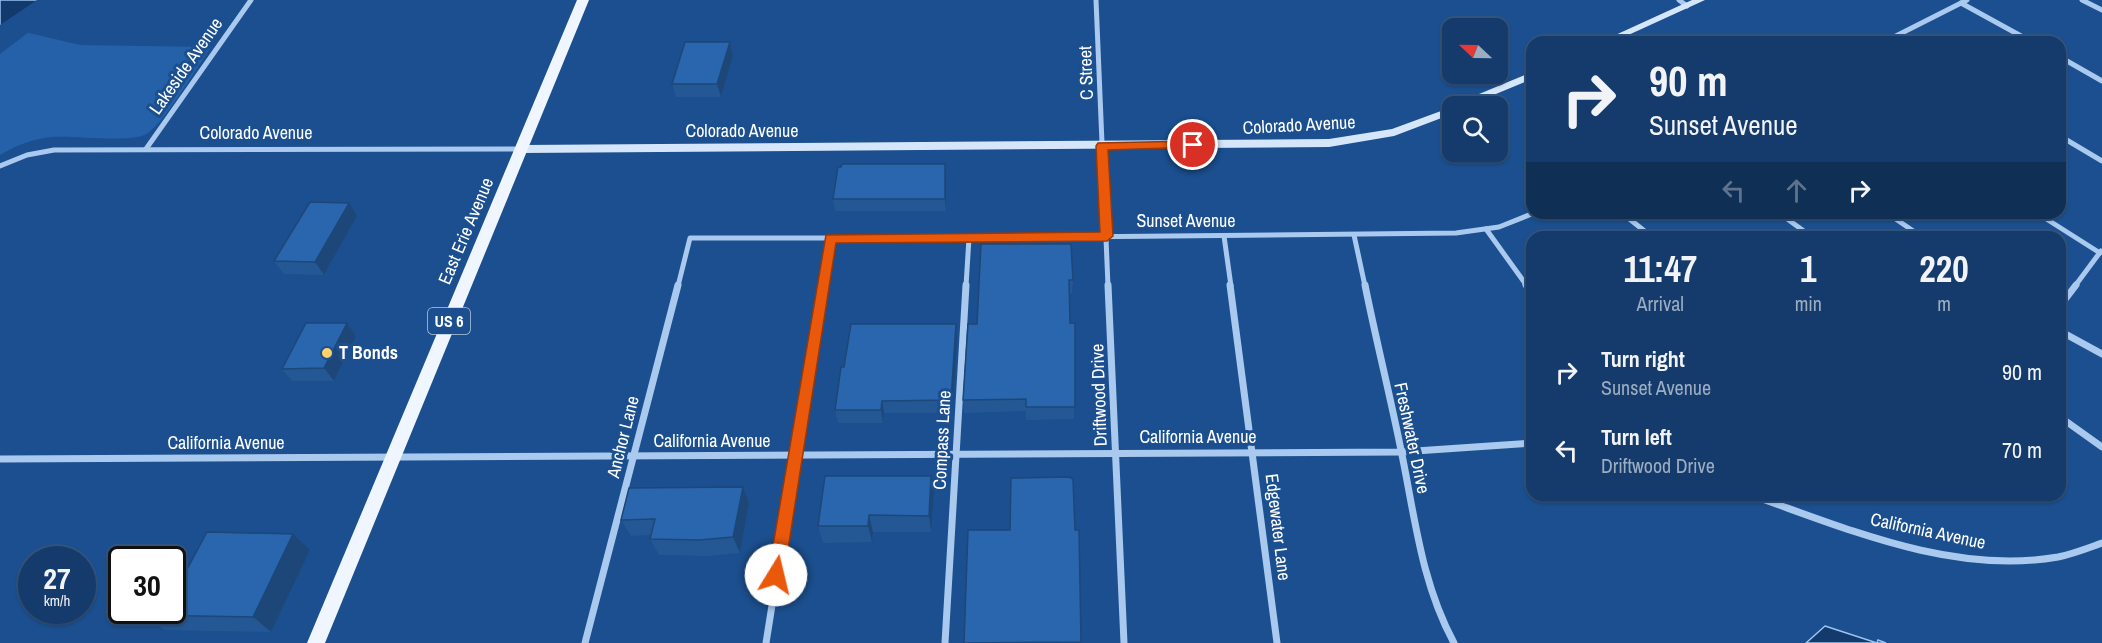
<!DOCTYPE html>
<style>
body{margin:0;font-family:"Archivo Narrow",sans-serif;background:#214673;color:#f1f3f6;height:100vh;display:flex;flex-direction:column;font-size:22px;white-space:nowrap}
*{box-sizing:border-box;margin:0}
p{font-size:20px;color:#9dadc1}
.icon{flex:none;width:33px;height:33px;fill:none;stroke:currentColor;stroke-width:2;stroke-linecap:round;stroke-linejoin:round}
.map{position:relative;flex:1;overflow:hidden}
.drawer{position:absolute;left:1526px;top:231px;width:540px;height:270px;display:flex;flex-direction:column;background:#143b6b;border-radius:18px;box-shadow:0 2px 4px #0004,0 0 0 2px #33557e}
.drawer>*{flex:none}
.guide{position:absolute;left:1526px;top:36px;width:540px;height:183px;border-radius:18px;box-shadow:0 2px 4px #0004,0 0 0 2px #33557e;background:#143b6b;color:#f1f3f6;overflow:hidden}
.needle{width:39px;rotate:292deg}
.buttons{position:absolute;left:1442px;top:18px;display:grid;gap:12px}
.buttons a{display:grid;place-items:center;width:66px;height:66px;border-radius:12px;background:#143b6b;box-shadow:0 2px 4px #0004,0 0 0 2px #33557e;font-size:30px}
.speed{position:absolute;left:18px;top:546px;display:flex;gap:12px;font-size:30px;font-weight:700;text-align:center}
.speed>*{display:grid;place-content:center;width:78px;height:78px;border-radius:50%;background:#143b6b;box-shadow:0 2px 4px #0004,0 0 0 2px #33557e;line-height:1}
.speed small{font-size:15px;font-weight:400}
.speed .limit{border:3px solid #111;border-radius:9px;background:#fff;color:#111}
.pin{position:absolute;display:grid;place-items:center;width:51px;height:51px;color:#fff;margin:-26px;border:3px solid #fff;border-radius:50%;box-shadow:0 2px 6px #0007}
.me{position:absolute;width:66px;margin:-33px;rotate:9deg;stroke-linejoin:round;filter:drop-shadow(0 0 4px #0008)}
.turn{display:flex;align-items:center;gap:21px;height:126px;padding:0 24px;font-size:27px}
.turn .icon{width:78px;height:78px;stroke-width:2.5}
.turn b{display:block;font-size:42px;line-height:51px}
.lanes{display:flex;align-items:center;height:57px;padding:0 24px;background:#0003;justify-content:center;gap:30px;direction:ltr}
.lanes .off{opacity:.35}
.eta{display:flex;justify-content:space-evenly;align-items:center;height:102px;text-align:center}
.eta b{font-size:36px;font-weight:700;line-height:42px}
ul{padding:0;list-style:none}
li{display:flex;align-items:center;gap:18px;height:78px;padding:0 24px}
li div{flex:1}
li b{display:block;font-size:22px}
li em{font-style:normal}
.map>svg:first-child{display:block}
</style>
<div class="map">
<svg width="2102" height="643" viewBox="0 0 2102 643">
<rect width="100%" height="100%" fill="#1b4f8f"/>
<path fill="#2461a8" d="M 25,32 L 80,45 L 211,47 C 197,67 166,120 148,133 C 133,144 74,135 52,137 C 35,138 15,146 0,155 L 0,51 Z"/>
<g fill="#123a6d" stroke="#9cc4f0" stroke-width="1.5">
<path d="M 0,0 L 68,0 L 0,51 Z"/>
<path d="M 1825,626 L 1877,643 L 1878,640 L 1886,643 L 1806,643 Z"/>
</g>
<path fill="#1b4f8f" d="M 37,0 L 71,0 L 0,54 L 0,25 Z"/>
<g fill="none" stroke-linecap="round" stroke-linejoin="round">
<g stroke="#a9c9ee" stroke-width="5">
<path d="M 1096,0 L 1108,286"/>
<path d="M 1679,0 L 1687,6"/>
<path d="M 2082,0 L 2102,10"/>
<path d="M 1961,3 L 2032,42"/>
<path d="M 1884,42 L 1967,0"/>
<path d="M 2060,57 L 2102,81"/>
<path d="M 2060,136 L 2102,161"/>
<path d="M 146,149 L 251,0"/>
<path d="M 0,166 L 27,155 L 54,150 L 522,149"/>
<path d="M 1622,213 L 1652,237"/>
<path d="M 1779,213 L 1812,237"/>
<path d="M 1887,213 L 1922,237"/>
<path d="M 2037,213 L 2100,253"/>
<path d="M 1486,229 L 1527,286"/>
<path d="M 1354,235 L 1365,286"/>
<path d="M 1224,236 L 1231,286"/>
<path d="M 678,286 L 690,238 L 969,238 L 1456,233 L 1499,227 L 1534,213"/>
<path d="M 823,286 L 830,239"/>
<path d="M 966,286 L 969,238"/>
<path d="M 2075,286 L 2101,251"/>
</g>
<g stroke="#a9c9ee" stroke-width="7">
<path d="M 1108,285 L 1124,643"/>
<path d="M 1230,285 L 1277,643"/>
<path d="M 1365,285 C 1376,340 1390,395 1401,450 C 1415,517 1421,582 1454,643"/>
<path d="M 1526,285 L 1532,293"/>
<path d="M 2060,306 L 2076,285"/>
<path d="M 2060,331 L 2102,354"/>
<path d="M 2060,417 L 2102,447"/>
<path d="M 0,459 L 1401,452 L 1532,443"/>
<path d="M 1751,495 C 1848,529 1953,575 2058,557 C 2073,554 2088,548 2102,543"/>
<path d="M 585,643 L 678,285"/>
<path d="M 766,643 L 823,285"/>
<path d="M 945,643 L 966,285"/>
</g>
<g fill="#d6e6fa" fill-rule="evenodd">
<path d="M 1692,0 L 1705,0 L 1613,42 L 1600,42 Z"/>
<path d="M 1532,72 L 1532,79 L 1467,106 L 1454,106 L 1455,104 Z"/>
<path d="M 1452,107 L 1452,114 L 1394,136 L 1329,147 L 522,153 L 517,149 L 522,145 L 1329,139 L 1392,129 Z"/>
</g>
<path fill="#f0f6ff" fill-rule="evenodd" d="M 577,0 L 589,0 L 325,643 L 307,643 Z"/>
</g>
<g fill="#245895">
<path d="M 730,42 L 733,56 L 721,97 L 676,97 L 672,84 Z"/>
<path d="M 945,164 L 946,176 L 946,211 L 835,211 L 833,199 Z"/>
<path d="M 357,216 L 324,275 L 284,274 L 274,261 Z"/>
<path d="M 981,244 L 1073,280 L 1072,293 L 1070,293 L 1070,323 L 1075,323 L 1074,419 L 1026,420 L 1026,411 L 964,413 L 963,400 L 977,324 Z"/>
<path d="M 347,323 L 356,336 L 334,381 L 292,381 L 282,369 Z"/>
<path d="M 956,324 L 957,336 L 953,413 L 884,413 L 883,423 L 838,423 L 835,410 L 844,367 Z"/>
<path d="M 931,476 L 934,493 L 931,532 L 873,532 L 872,542 L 823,543 L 818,526 Z"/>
<path d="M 743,487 L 749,503 L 740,553 L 708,556 L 659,555 L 650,539 L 651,535 L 631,536 L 621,520 Z"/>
<path d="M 310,550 L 271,632 L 165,630 L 144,615 Z"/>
</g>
<g fill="#1d4779">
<path d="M 730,42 L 733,56 L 721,97 L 717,84 Z"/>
<path d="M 945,164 L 946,176 L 946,211 L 945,199 Z"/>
<path d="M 349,203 L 357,216 L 324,275 L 315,262 Z"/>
<path d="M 347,323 L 356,336 L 334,381 L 324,368 Z"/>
<path d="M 956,324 L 957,336 L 953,413 L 951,400 Z"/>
<path d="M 882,401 L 884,413 L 883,423 L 881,410 Z"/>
<path d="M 931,476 L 934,493 L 931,532 L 929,516 Z"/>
<path d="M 743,487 L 749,503 L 740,553 L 733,537 Z"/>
<path d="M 869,515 L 873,532 L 872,542 L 868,526 Z"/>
<path d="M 293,534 L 310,550 L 271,632 L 253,617 Z"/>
</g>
<g fill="#2a66ad" stroke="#1d4779" stroke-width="1.5">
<path d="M 685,42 L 730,42 L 717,84 L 672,84 Z"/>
<path d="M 842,164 L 945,164 L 945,199 L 833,199 L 838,167 L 841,167 Z"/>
<path d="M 310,202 L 349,203 L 315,262 L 274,261 Z"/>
<path d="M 981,244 L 1071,244 L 1073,280 L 1069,280 L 1070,323 L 1075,323 L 1075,407 L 1026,407 L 1026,399 L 963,400 L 968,324 L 977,324 Z"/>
<path d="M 306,323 L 347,323 L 324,368 L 282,369 Z"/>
<path d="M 851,324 L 956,324 L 951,400 L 882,401 L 881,410 L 835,410 L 841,367 L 844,367 Z"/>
<path d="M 825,476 L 931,476 L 929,516 L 869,515 L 868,526 L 818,526 Z"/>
<path d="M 1069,477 L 1073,479 L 1075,530 L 1079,530 L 1081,642 L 964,643 L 968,530 L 1010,530 L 1011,478 Z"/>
<path d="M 743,487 L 733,537 L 700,540 L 650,539 L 655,519 L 621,520 L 629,488 Z"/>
<path d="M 207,532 L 293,534 L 253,617 L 144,615 L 147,610 L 172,610 L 172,576 L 185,573 Z"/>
</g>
<path fill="#ea580c" stroke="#983908" stroke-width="1.5" d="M 1193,141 L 1197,142 L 1197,147 L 1108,150 L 1113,236 L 1107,241 L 836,243 L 784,575 L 782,580 L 776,582 L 771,580 L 768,575 L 826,235 L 1100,232 L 1096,146 L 1098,143 Z"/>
<circle fill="#ffd166" stroke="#1b4f8f" stroke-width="2" cx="327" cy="353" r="6"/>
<g text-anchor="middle" stroke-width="6" stroke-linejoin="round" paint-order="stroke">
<rect fill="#1b4f8f" stroke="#bbcadd" stroke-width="1.5" x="428" y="308" width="42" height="26" rx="4.5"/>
<g font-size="16" font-weight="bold" fill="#fff">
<text x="449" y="327">US 6</text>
</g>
<g font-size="18" fill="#fff" stroke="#1b4f8f">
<text transform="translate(186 66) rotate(-55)" y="6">Lakeside Avenue</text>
<text transform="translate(1086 73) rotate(-92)" y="6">C Street</text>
<text transform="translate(1299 125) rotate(-3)" y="6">Colorado Avenue</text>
<text x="742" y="137">Colorado Avenue</text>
<text x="256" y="139">Colorado Avenue</text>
<text x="1186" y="227">Sunset Avenue</text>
<text transform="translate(466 231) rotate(-67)" y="6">East Erie Avenue</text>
<text transform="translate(1099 395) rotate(-92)" y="6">Driftwood Drive</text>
<text transform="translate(623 437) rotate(-76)" y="6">Anchor Lane</text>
<text x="1198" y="443">California Avenue</text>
<text transform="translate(1412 438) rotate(78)" y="6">Freshwater Drive</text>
<text transform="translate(942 440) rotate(-87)" y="6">Compass Lane</text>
<text x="712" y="447">California Avenue</text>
<text x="226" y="449">California Avenue</text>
<text transform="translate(1278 527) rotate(83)" y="6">Edgewater Lane</text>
<text transform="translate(1928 531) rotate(12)" y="6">California Avenue</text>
</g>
<g font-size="18" font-weight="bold" fill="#fff" stroke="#1b4f8f" text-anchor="start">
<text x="339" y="359">T Bonds</text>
</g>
</g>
</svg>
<div class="buttons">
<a><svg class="needle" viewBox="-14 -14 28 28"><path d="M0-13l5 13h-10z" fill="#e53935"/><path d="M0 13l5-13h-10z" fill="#9dadc1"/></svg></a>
<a><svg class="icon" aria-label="search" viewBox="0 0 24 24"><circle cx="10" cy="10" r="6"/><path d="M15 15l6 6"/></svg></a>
</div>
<div class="speed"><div>27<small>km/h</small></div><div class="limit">30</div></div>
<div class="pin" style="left:1193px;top:145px;background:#d93025"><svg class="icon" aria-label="arrive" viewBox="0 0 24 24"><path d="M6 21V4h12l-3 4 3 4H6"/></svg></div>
<svg class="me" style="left:776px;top:575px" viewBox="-20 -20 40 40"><circle r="19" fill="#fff"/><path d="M0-13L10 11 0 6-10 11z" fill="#ea580c"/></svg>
<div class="guide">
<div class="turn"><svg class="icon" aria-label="right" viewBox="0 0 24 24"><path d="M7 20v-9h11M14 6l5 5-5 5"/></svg><div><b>90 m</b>Sunset Avenue</div></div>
<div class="lanes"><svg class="icon off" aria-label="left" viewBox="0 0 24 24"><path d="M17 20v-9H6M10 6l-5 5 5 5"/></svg><svg class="icon off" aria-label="ahead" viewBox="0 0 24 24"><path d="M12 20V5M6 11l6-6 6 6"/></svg><svg class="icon" aria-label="right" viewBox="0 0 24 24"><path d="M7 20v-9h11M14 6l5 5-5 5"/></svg></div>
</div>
<section class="drawer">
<div class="eta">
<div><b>11:47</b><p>Arrival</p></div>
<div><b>1</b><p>min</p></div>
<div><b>220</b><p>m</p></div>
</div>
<ul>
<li><svg class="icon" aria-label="right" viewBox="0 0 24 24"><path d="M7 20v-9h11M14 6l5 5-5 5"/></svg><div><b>Turn right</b><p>Sunset Avenue</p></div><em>90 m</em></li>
<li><svg class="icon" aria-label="left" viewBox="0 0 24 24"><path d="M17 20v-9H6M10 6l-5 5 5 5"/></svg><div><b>Turn left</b><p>Driftwood Drive</p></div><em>70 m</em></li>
</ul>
</section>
</div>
